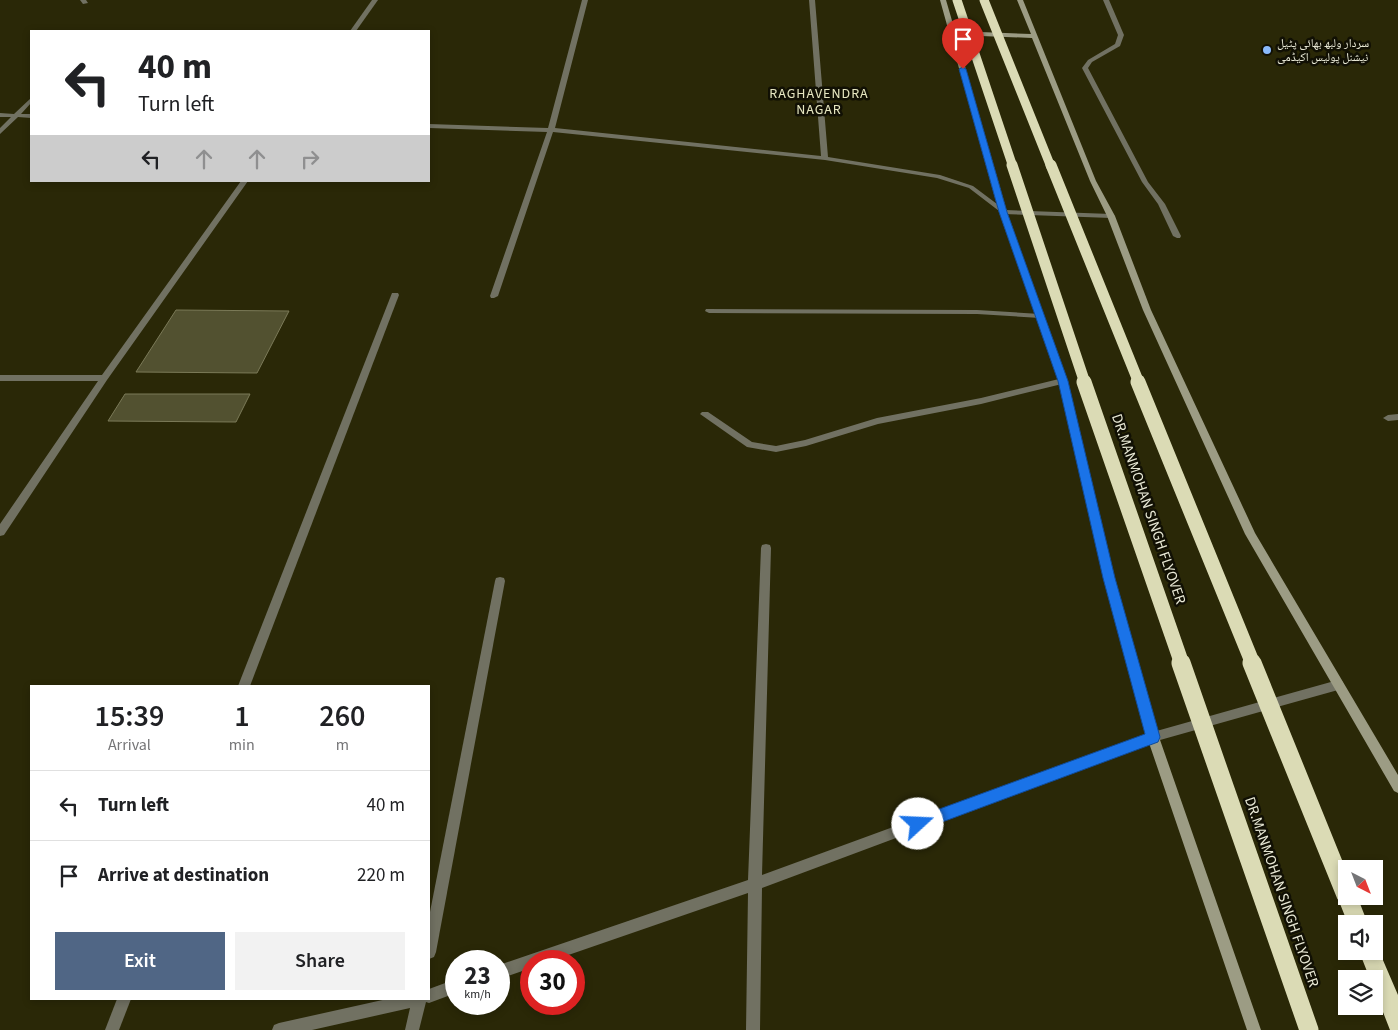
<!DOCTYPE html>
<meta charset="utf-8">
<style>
body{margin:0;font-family:"Source Sans 3","Noto Naskh Arabic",sans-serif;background:#f2f2f2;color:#202124;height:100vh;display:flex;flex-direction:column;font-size:19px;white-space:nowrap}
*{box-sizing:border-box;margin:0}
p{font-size:16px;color:#757577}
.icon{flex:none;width:28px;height:28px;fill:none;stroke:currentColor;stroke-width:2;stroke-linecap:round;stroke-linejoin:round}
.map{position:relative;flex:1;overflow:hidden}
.panel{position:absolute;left:30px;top:685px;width:400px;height:315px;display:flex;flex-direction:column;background:#fff;border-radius:0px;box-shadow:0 2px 8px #0003}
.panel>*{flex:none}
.banner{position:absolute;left:30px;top:30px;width:400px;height:152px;border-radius:0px;box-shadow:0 2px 8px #0003;background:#fff;color:#202124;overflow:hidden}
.needle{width:32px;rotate:138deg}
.fabs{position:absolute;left:1338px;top:860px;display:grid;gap:10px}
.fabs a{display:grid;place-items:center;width:45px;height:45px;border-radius:0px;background:#fff;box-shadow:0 2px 8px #0003;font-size:25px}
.speed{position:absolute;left:445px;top:950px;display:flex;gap:10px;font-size:25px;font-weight:700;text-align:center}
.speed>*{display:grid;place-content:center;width:65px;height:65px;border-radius:50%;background:#fff;box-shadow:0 2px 8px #0003;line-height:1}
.speed small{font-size:12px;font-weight:400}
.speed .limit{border:8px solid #d22;background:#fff;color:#111}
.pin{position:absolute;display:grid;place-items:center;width:42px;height:42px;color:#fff;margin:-51px -21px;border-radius:50% 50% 50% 0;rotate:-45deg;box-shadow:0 0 5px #0007}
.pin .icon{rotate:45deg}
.me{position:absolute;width:55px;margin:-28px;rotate:70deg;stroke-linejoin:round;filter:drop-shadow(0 0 4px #0008)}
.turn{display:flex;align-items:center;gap:18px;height:105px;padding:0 25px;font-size:22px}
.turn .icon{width:65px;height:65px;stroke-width:2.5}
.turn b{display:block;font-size:35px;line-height:42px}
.lanes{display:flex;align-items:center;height:48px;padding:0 25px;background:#0003;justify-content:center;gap:25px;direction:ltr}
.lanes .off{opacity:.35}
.eta{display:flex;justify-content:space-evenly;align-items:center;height:85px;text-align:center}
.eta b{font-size:30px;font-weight:600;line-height:35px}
.action{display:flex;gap:10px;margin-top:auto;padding:10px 25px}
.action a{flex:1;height:58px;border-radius:0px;background:#506685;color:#fff;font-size:20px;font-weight:600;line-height:58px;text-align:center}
.action a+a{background:#f2f2f2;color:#202124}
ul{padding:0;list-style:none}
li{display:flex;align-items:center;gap:15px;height:70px;padding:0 25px;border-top:1px solid #e0e0e0}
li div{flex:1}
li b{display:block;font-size:19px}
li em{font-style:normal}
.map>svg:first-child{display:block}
</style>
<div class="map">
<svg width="1398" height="1030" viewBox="0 0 1398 1030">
<rect width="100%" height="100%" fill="#2a2807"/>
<g fill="#525130" stroke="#7b7a58">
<path d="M 176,310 L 289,311 L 257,373 L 136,372 Z"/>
<path d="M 125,394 L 250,394 L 236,422 L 108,421 Z"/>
</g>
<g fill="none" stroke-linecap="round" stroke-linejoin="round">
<g fill="#717162" fill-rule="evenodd">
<path d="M 80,0 L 86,0 L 88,3 L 83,4 Z"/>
<path d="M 1103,0 L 1109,0 L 1124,35 L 1120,46 L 1092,62 L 1088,68 L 1148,182 L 1165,204 L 1181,236 L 1180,238 L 1177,238 L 1173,236 L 1158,204 L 1142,182 L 1082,68 L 1088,60 L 1115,44 L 1118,35 Z"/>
<path d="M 1063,378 L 1067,381 L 1066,383 L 981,404 L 878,424 L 806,446 L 776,452 L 747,447 L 700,414 L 702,412 L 708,412 L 752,442 L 776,446 L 805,440 L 877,418 L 981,398 Z"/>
<path d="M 1398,414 L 1398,420 L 1388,421 L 1383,418 L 1388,415 Z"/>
</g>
<g fill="#717162" fill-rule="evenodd">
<path d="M 372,0 L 378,0 L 356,31 L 350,31 Z"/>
<path d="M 582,0 L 588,0 L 555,128 L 821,156 L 809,0 L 815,0 L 828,157 L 940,175 L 973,186 L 1005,210 L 1111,214 L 1115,216 L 1111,218 L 1003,214 L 969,188 L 937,178 L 825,160 L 553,132 L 498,296 L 494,298 L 491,298 L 490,296 L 547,132 L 429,128 L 429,124 L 548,128 Z"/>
<path d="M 31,98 L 31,103 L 21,114 L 31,114 L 31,118 L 18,117 L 0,134 L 0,128 L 11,117 L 0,117 L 0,113 L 14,114 Z"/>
<path d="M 241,181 L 248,181 L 107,380 L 4,535 L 0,536 L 0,524 L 98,381 L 0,381 L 0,375 L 102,375 Z"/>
<path d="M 392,293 L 398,293 L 399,295 L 250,686 L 238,686 Z"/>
<path d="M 706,309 L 977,310 L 1040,314 L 1044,316 L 1040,318 L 977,314 L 709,313 L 705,311 Z"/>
<path d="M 766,544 L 770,545 L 771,548 L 762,875 L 1153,732 L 1338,680 L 1342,681 L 1344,685 L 1342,689 L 1338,690 L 1153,742 L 762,888 L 760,1030 L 746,1030 L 748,893 L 551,961 L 531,961 L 531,968 L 499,979 L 499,965 L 748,880 L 761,548 L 762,545 Z"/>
<path d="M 500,577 L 504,578 L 505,581 L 436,952 L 434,957 L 429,959 L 429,917 L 495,581 L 496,578 Z"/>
<path d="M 456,979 L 456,993 L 429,1003 L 426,1002 L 419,1030 L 405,1030 L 410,1008 L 312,1030 L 272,1030 L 274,1025 L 279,1023 L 387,999 L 429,999 L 429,989 Z"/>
<path d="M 117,999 L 131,999 L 119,1030 L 105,1030 Z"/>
</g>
<path fill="#9c9c84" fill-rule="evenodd" d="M 940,0 L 946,0 L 955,31 L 1031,34 L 1017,0 L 1023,0 L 1096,181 L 1115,216 L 1151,310 L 1255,533 L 1398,775 L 1398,793 L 1394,791 L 1245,534 L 1143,310 L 1107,216 L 1090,181 L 1032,38 L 956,35 L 1007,212 L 1067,381 L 1114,578 L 1159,737 L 1261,1030 L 1247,1030 L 1147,737 L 1104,578 L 1059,381 L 999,212 Z"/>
<g fill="#dbdbb5" fill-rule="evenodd">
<path d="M 1346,886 L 1346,896 L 1357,896 L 1368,924 L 1348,924 L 1337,896 L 1340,889 Z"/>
<path d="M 1374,942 L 1376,944 L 1398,995 L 1398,1030 L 1390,1030 L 1374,989 L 1374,979 L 1370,979 L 1359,951 L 1374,951 Z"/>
</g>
<g stroke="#dbdbb5" stroke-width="9">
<path d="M 957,0 L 1013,167"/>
<path d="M 984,0 L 1051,167"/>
</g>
<g stroke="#dbdbb5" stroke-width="11">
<path d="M 1012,165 L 1085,383"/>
<path d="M 1051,165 L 1139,383"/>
</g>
<g stroke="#dbdbb5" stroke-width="15">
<path d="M 1084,382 L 1182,664"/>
<path d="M 1138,382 L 1253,664"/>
</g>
<g stroke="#dbdbb5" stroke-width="19">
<path d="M 1181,663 L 1309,1030"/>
<path d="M 1252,663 L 1346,895"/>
</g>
</g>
<path fill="#1a73e8" stroke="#114b97" d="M 963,67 L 966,69 L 1007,212 L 1068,381 L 1115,578 L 1160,737 L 1158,742 L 918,831 L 912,829 L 910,824 L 912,819 L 1145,734 L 1103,578 L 1058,381 L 999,212 L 959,69 Z"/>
<circle fill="#8abafc" stroke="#111004" stroke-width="2" cx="1267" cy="50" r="5"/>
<g text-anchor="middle" stroke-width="5" stroke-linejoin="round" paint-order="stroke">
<g font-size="12" fill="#e9e9d6" stroke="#111004" text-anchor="start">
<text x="1277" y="47">سردار ولبھ بھائی پٹیل<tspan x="1277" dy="14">نیشنل پولیس اکیڈمی</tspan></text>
</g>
<g font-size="14" letter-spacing="1" fill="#e7e7c1" stroke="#111004">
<text x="819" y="98">RAGHAVENDRA<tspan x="819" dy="16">NAGAR</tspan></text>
</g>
<g font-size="15" fill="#e9e9d6" stroke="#111004">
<text transform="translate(1149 509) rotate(71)" y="5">DR.MANMOHAN SINGH FLYOVER</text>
<text transform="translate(1282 892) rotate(71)" y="5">DR.MANMOHAN SINGH FLYOVER</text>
</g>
</g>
</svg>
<div class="fabs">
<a><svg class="needle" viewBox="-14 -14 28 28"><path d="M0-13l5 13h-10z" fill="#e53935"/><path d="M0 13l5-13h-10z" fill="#757577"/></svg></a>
<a><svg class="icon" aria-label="sound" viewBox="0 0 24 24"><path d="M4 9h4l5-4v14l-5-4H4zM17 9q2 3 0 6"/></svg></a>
<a><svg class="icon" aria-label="layers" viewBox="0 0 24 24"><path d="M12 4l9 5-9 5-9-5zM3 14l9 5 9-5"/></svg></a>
</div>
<div class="speed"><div>23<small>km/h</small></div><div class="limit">30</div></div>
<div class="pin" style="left:963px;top:69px;background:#d93025"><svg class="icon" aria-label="arrive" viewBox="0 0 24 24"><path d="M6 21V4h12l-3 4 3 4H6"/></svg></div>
<svg class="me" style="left:918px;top:824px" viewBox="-20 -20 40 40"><circle r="19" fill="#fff"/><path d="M0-13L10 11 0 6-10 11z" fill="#1a73e8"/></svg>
<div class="banner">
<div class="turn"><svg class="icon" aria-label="left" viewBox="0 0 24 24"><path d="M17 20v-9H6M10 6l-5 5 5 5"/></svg><div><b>40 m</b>Turn left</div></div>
<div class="lanes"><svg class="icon" aria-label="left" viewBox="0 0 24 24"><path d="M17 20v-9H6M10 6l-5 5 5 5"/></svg><svg class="icon off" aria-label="ahead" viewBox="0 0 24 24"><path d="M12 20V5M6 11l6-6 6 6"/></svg><svg class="icon off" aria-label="ahead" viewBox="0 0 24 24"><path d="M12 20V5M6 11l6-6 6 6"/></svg><svg class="icon off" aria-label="right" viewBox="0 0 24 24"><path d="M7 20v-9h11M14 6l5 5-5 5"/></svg></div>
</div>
<section class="panel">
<div class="eta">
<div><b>15:39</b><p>Arrival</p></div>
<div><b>1</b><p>min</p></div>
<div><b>260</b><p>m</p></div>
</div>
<ul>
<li><svg class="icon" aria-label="left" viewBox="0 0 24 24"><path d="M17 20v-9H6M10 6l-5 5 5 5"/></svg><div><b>Turn left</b></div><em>40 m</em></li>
<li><svg class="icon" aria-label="arrive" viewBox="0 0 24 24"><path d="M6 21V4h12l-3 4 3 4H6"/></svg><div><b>Arrive at destination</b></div><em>220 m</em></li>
</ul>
<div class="action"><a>Exit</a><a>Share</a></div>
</section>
</div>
